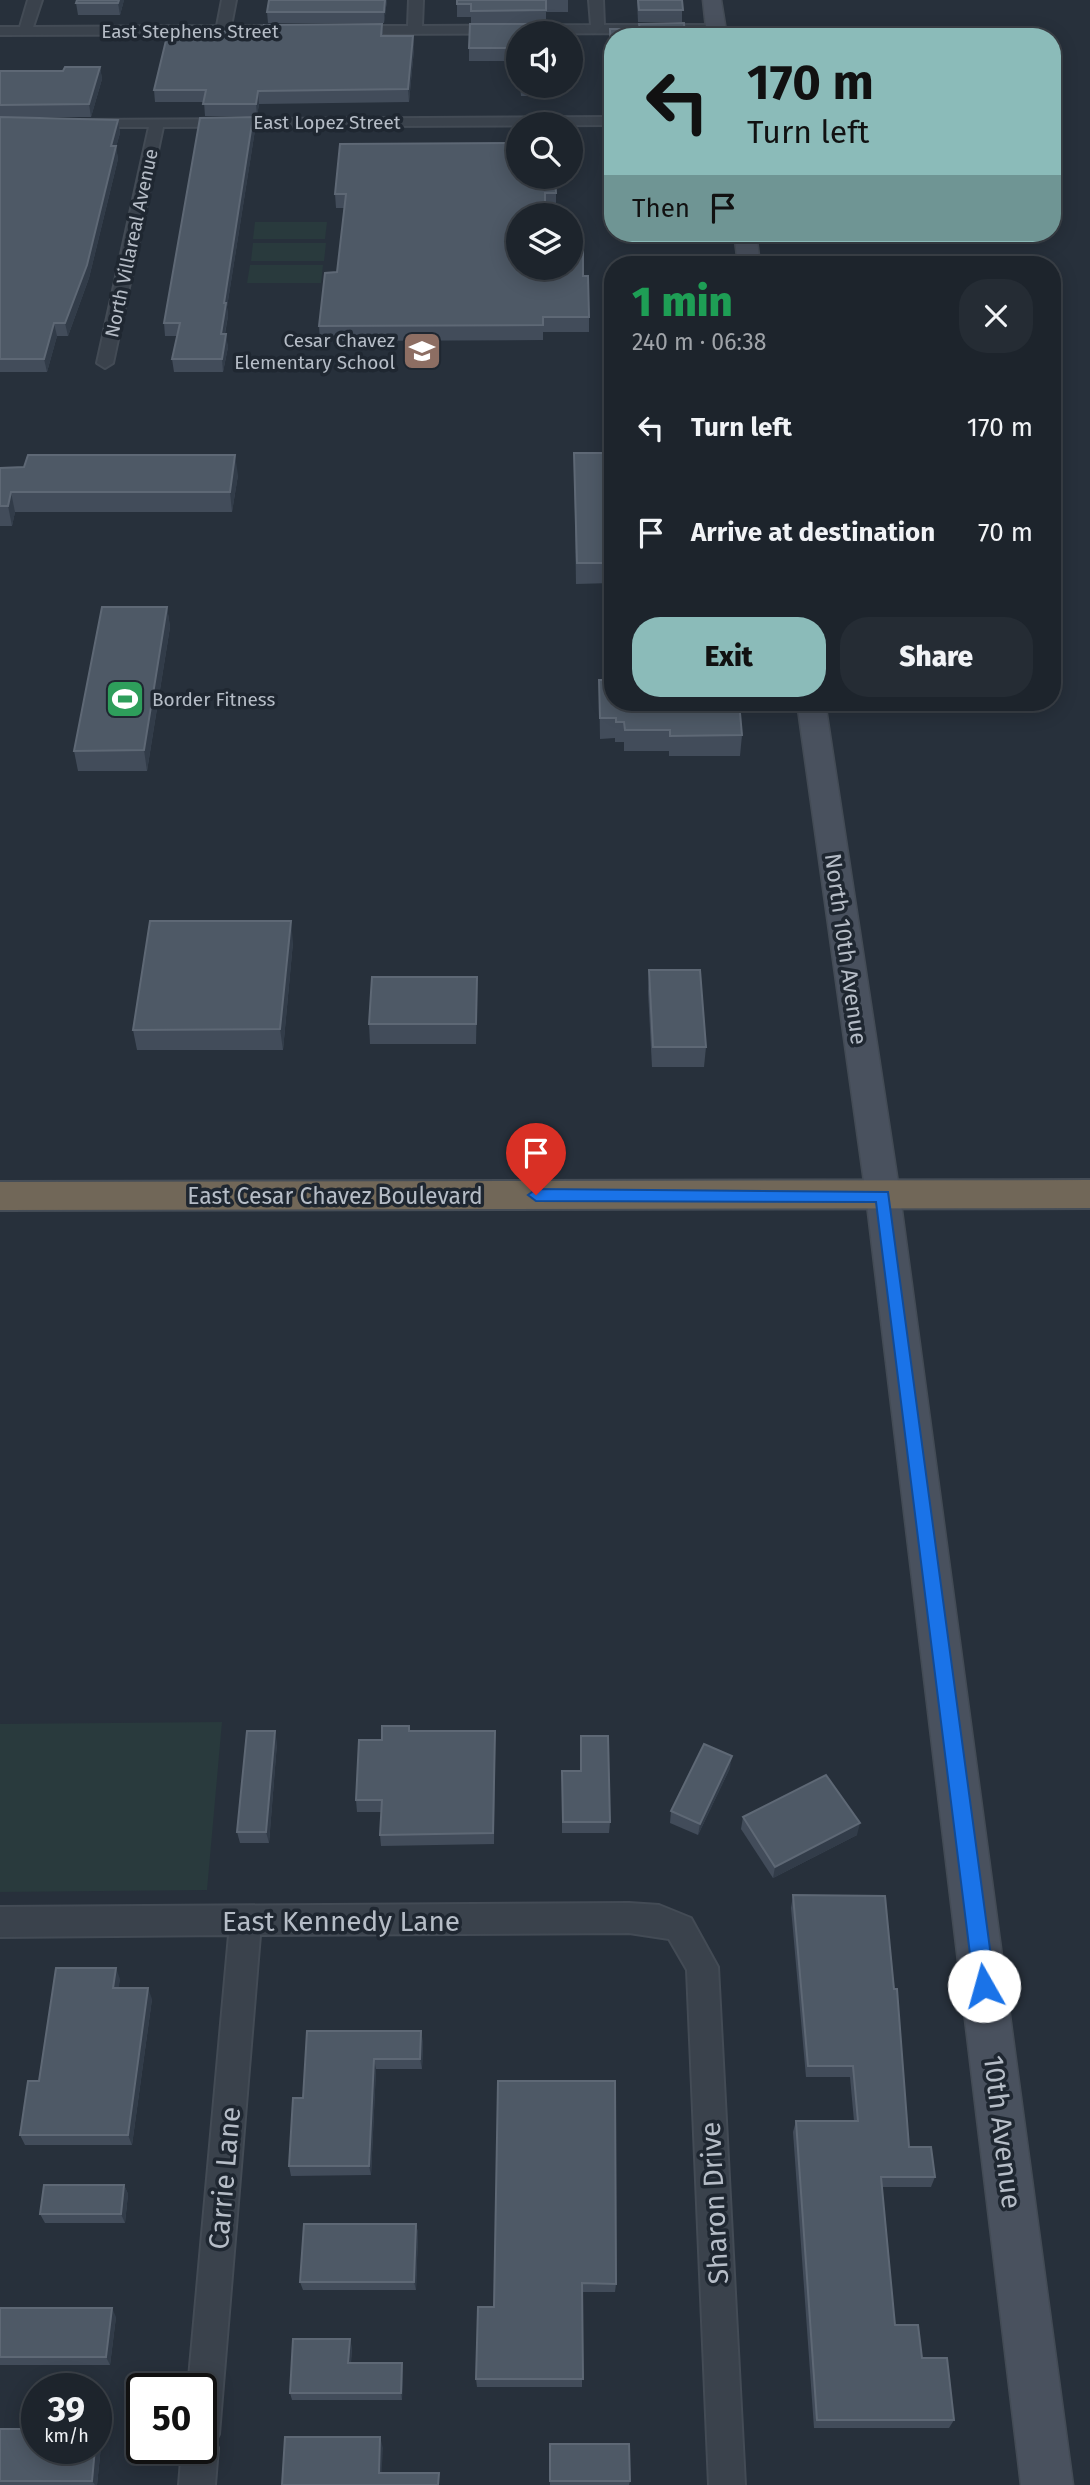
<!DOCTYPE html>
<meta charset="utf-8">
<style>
body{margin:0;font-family:"Fira Sans",sans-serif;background:#252c34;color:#f1f3f6;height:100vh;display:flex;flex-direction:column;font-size:26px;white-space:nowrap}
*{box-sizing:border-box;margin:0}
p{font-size:23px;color:#a0a4a9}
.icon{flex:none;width:38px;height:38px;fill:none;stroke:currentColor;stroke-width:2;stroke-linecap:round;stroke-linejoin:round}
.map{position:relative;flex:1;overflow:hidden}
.side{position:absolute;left:604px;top:256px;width:457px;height:455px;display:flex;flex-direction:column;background:#1d242c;border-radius:28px;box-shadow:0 4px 18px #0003,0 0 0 2px #3b4148}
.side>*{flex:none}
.guide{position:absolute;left:604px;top:28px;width:457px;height:214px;border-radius:28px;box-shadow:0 4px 18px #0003,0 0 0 2px #3b4148;background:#8bbbb9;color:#111;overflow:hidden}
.buttons{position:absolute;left:506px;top:21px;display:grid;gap:14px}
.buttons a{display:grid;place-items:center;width:77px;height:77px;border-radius:50%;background:#1d242c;box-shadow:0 4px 18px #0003,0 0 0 2px #3b4148;font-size:35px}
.speed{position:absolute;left:21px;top:2373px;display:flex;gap:14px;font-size:35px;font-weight:700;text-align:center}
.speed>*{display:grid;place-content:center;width:91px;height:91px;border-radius:50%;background:#1d242c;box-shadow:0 4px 18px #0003,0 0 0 2px #3b4148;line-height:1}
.speed small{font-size:18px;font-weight:400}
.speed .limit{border:4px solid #111;border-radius:10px;background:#fff;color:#111}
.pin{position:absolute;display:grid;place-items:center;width:60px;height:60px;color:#fff;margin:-72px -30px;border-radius:50% 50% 50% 0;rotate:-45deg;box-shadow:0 0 7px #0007}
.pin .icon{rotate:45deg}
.me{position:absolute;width:77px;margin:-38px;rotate:353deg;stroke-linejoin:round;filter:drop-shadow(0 0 5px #0008)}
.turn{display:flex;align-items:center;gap:24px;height:147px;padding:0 28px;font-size:32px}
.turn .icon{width:91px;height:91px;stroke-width:2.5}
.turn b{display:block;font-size:49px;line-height:60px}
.then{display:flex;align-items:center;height:66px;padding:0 28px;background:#0003;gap:14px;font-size:26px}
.round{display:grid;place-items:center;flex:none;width:74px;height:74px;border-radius:28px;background:#252c34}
.headline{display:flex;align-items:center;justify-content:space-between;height:119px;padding:0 28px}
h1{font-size:42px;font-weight:800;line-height:52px;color:#1e9e55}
.primary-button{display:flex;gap:14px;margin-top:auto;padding:14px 28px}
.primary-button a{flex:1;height:80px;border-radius:28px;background:#8bbbb9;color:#111;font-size:28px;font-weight:800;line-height:80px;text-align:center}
.primary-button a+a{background:#252c34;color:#f1f3f6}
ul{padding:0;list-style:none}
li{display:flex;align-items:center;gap:21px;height:105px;padding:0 28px}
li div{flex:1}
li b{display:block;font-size:26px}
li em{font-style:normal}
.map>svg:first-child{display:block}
</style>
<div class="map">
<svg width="1090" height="2485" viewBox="0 0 1090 2485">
<rect width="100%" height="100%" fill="#27303b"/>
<g fill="#293a3d">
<path d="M 255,222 L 327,222 L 325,239 L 253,239 Z"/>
<path d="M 253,243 L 326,243 L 324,261 L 251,261 Z"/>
<path d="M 250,265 L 323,265 L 321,283 L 247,283 Z"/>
<path d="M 222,1722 L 207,1890 L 0,1892 L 0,1724 Z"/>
</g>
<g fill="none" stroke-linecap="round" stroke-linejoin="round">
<g stroke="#434b55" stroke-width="4">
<g id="street">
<path d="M 28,0 L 42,0 L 33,27 L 217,26 L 222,0 L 236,0 L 231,26 L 295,26 L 302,30 L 295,34 L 0,35 L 0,27 L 20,27 Z"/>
<path d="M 409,0 L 423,0 L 422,26 L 591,25 L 589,0 L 603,0 L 604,25 L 716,25 L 723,29 L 716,33 L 349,34 L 342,30 L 349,26 L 408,26 Z"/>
<path d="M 612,117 L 612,125 L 163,127 L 113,363 L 105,368 L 97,363 L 149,127 L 85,127 L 80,126 L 80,120 Z"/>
<path d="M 629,1903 L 659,1905 L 691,1918 L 718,1967 L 745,2485 L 709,2485 L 687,1970 L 669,1939 L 629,1933 L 260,1935 L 219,2434 L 215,2442 L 218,2448 L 215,2485 L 179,2485 L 182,2448 L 201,2448 L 201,2389 L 188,2389 L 229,1935 L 0,1937 L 0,1907 Z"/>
</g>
</g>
<g stroke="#434b55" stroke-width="3">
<g id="secondary">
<path d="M 703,0 L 721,0 L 727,37 L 707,37 Z"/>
<path d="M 734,233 L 756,233 L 760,264 L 738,264 Z"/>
<path d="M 797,702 L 825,702 L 900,1196 L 1073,2485 L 1021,2485 L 866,1196 Z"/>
</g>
</g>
<g stroke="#454d57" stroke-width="4">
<path id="highway" d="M 1090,1180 L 1090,1208 L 0,1210 L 0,1182 Z"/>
</g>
<use href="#street" fill="#3a424c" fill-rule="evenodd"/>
<use href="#secondary" fill="#49515e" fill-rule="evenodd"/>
<use href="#highway" fill="#716758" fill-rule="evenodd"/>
</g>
<g fill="#424c5a">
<path d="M 77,0 L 124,0 L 120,15 L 78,15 L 76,3 Z"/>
<path d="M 269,0 L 387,0 L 384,23 L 268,23 L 267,12 Z"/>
<path d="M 457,0 L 568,0 L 568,12 L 546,12 L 546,23 L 471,23 L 471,17 L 457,17 Z"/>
<path d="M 637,0 L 682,0 L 682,22 L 638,22 Z"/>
<path d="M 684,23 L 612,37 L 612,102 L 610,29 L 639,29 Z"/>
<path d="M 382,24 L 383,36 L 413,36 L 414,49 L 409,102 L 259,104 L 257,116 L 205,116 L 204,102 L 155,102 L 154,90 L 263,31 Z"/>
<path d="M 518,33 L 518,61 L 469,61 L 469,48 Z"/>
<path d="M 100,67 L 102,79 L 91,117 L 2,117 L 118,120 L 120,133 L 116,147 L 118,159 L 89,278 L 68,336 L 57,336 L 47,372 L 0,372 L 0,71 L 63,71 Z"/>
<path d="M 520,86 L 547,86 L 547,96 L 521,96 Z"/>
<path d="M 255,130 L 227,307 L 228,316 L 225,334 L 228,347 L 223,372 L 174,372 L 172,359 L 177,336 L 165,336 L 164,323 Z"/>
<path d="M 556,193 L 556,208 L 545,208 L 518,268 L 583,276 L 589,317 L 589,332 L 543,332 L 543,340 L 320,341 L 319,326 L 337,272 L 344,208 L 336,208 L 335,194 Z"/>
<path d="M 574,453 L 612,453 L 612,583 L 576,584 Z"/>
<path d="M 0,468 L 238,475 L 232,512 L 15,512 L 12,526 L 0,526 Z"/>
<path d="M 167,607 L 170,627 L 147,771 L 78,771 L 74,751 Z"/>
<path d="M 599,680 L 742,735 L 740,756 L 669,756 L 669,751 L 624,751 L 624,742 L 615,742 L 615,738 L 600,739 Z"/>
<path d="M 293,942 L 283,1050 L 137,1050 L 133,1030 Z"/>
<path d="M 649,970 L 706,1047 L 704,1067 L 652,1067 L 648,991 Z"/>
<path d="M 477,997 L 476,1044 L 370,1044 L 369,1024 Z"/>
<path d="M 409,1726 L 410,1731 L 495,1743 L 494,1844 L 381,1846 L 380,1835 L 381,1812 L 357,1812 L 356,1800 L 382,1740 Z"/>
<path d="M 277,1743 L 269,1843 L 240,1843 L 237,1832 Z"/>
<path d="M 730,1768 L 698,1835 L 670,1823 L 671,1811 Z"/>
<path d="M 562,1771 L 581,1771 L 610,1822 L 609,1833 L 562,1833 Z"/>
<path d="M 743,1817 L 857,1835 L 773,1878 L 741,1829 Z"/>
<path d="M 793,1895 L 909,2147 L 935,2177 L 931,2187 L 882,2187 L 895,2325 L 922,2358 L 954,2420 L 949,2428 L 814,2428 L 793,2132 L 796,2121 L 854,2121 L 850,2077 L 806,2077 L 791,1908 Z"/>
<path d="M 120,1979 L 118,1988 L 152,1999 L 132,2145 L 25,2145 L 20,2135 L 39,2081 Z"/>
<path d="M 307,2031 L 423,2041 L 422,2069 L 376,2069 L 371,2175 L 291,2176 L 289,2166 L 303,2098 Z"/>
<path d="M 498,2081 L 616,2284 L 615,2292 L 582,2292 L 582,2387 L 477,2387 L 476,2379 L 494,2307 Z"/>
<path d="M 124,2185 L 128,2194 L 125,2223 L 45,2223 L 40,2214 Z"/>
<path d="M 416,2224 L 418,2233 L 416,2290 L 303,2290 L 300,2282 Z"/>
<path d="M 0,2308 L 116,2317 L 110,2365 L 0,2365 Z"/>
<path d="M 352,2347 L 351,2363 L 403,2371 L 402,2400 L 292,2400 L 290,2393 Z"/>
<path d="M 0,2429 L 98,2429 L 102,2436 L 97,2485 L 0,2485 Z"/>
<path d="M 550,2444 L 630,2481 L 629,2485 L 550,2485 Z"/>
</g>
<g fill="#323c49">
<path d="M 119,0 L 124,0 L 120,15 L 118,3 Z"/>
<path d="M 385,0 L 387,0 L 384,23 L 384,12 Z"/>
<path d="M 413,36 L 414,49 L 409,102 L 408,89 Z"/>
<path d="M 100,67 L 102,79 L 91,117 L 89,104 Z"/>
<path d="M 258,91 L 259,104 L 257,116 L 256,104 Z"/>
<path d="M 253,117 L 255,130 L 227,307 L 228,316 L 222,347 L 221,334 L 224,303 Z"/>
<path d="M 118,120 L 120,133 L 116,147 L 118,159 L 89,278 L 68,336 L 65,323 Z"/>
<path d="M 54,323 L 57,336 L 47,372 L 44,359 Z"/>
<path d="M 226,334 L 228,347 L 223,372 L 222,359 Z"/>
<path d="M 235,455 L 238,475 L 232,512 L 230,492 Z"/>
<path d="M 11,492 L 15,512 L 12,526 L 8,506 Z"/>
<path d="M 167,607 L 170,627 L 147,771 L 144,750 Z"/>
<path d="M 291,921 L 293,942 L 283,1050 L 280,1029 Z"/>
<path d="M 275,1731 L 277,1743 L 269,1843 L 266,1832 Z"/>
<path d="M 732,1756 L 730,1768 L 698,1835 L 700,1824 Z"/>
<path d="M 860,1823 L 857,1835 L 773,1878 L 775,1867 Z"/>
<path d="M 116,1968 L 120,1979 L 117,1999 L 113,1988 Z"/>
<path d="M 148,1988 L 152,1999 L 132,2145 L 128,2135 Z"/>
<path d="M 421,2031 L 423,2041 L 422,2069 L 420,2059 Z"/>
<path d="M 374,2059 L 376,2069 L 371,2175 L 369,2166 Z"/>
<path d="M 124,2185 L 128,2194 L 125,2223 L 121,2214 Z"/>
<path d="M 416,2224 L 418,2233 L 416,2290 L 414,2282 Z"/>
<path d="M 112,2308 L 116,2317 L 110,2365 L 106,2357 Z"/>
<path d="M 350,2339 L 352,2347 L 350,2371 L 348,2363 Z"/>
<path d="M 402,2363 L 403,2371 L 402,2400 L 401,2393 Z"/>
<path d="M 98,2429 L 102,2436 L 97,2485 L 95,2485 L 92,2481 Z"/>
<path d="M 380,2437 L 383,2448 L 381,2483 L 379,2473 Z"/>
</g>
<g fill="#4e5966" stroke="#5e6875" stroke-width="2">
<path d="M 77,0 L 119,0 L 118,3 L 76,3 Z"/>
<path d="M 269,0 L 385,0 L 384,12 L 267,12 Z"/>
<path d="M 457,0 L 546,0 L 546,10 L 471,11 L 471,4 L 457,4 Z"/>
<path d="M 638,0 L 682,0 L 683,10 L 639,10 Z"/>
<path d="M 684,23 L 685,37 L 612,37 L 612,89 L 610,29 L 640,29 L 639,24 Z"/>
<path d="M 382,24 L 381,36 L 413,36 L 408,89 L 258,91 L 256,104 L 203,104 L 206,90 L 154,90 L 168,32 L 263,31 L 264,25 Z"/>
<path d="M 470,24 L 546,24 L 547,33 L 518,33 L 518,48 L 469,48 Z"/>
<path d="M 65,67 L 100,67 L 89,104 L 0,105 L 0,71 L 63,71 Z"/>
<path d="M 0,117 L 118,120 L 111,146 L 116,146 L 87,265 L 65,323 L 54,323 L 44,359 L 0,359 Z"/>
<path d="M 253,117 L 224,303 L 226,303 L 221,334 L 226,334 L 222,359 L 172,359 L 180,323 L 164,323 L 200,118 Z"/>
<path d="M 518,143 L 518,177 L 555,177 L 556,193 L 545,193 L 545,215 L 518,215 L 518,268 L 570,268 L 570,251 L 583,251 L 583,276 L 588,276 L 589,317 L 543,317 L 543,325 L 319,326 L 325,273 L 337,272 L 346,194 L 335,194 L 340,144 Z"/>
<path d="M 574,453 L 612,453 L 612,563 L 577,563 Z"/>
<path d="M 28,455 L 235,455 L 230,492 L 11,492 L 8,506 L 0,506 L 0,468 L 24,467 Z"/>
<path d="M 102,607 L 167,607 L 144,750 L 74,751 Z"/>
<path d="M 599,680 L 612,680 L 612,702 L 739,702 L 742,735 L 670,736 L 670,730 L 625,730 L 624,722 L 616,722 L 616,718 L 600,718 Z"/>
<path d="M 150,921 L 291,921 L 280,1029 L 133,1030 Z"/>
<path d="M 649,970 L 700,970 L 706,1047 L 653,1047 Z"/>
<path d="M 372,977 L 477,977 L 476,1024 L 369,1024 Z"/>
<path d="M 382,1726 L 409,1726 L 409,1731 L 495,1731 L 493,1833 L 380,1835 L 382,1800 L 356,1800 L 359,1740 L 382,1740 Z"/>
<path d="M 247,1731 L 275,1731 L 266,1832 L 237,1832 Z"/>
<path d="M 581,1736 L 608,1736 L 610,1822 L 563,1822 L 562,1771 L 581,1771 Z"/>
<path d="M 704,1744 L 732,1756 L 700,1824 L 671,1811 Z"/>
<path d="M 826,1775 L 860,1823 L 775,1867 L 743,1817 Z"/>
<path d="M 793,1895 L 885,1896 L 894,1989 L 897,1989 L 909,2147 L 931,2147 L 935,2177 L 881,2177 L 895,2325 L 918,2325 L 922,2358 L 947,2358 L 954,2420 L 817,2420 L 796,2121 L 858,2121 L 853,2066 L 808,2066 Z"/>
<path d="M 56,1968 L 116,1968 L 113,1988 L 148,1988 L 128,2135 L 20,2135 L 28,2081 L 39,2081 Z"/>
<path d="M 307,2031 L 421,2031 L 420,2059 L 374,2059 L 369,2166 L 289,2166 L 293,2098 L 303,2098 Z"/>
<path d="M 498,2081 L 615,2081 L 616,2284 L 582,2283 L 583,2379 L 476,2379 L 478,2307 L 494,2307 Z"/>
<path d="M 44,2185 L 124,2185 L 121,2214 L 40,2214 Z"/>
<path d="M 304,2224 L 416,2224 L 414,2282 L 300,2282 Z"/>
<path d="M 0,2308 L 112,2308 L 106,2357 L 0,2357 Z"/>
<path d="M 293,2339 L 350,2339 L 348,2363 L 402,2363 L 401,2393 L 290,2393 Z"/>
<path d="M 0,2429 L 37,2429 L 37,2448 L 95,2448 L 92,2481 L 0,2481 Z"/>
<path d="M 285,2437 L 380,2437 L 379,2473 L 439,2473 L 438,2485 L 282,2485 Z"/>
<path d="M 550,2444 L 629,2444 L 630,2481 L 550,2481 Z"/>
</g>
<path fill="#1a73e8" stroke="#114b97" stroke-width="2" d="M 536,1189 L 888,1192 L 995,1986 L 992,1993 L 984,1996 L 977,1993 L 974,1986 L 876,1202 L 536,1201 L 528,1195 Z"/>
<defs>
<g id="school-square" transform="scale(2.0125)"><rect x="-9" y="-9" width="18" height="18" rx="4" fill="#8d6e63" stroke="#1f2731"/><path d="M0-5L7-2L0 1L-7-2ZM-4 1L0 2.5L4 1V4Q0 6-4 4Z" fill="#fff"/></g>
<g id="stadium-square" transform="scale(2.0125)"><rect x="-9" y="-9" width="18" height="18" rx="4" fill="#2e9e5b" stroke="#1f2731"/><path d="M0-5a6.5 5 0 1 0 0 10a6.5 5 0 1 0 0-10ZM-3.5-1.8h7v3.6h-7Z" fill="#fff"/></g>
</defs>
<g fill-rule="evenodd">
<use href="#school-square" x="422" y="351"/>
<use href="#stadium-square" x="125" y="699"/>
</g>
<g text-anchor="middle" stroke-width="7" stroke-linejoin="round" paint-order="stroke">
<g font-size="19" fill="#b6bdc7" stroke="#1f2731">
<text x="190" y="38">East Stephens Street</text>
<text x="327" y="129">East Lopez Street</text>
<text transform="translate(131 243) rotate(-78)" y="7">North Villareal Avenue</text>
</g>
<g font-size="19" fill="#b6bdc7" stroke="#1f2731" text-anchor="end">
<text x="395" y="347">Cesar Chavez<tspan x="395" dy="22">Elementary School</tspan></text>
<text x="152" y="706" text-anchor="start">Border Fitness</text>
</g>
<g font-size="23" fill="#b6bdc7" stroke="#1f2731">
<text transform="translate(846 949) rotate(82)" y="8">North 10th Avenue</text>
<text x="335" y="1204">East Cesar Chavez Boulevard</text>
</g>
<g font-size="28" fill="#b6bdc7" stroke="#1f2731">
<text x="341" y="1931">East Kennedy Lane</text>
<text transform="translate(1003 2132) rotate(83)" y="10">10th Avenue</text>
<text transform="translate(224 2178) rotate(-85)" y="10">Carrie Lane</text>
<text transform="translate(714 2203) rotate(-93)" y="10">Sharon Drive</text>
</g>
</g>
</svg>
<div class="buttons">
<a><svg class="icon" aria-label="sound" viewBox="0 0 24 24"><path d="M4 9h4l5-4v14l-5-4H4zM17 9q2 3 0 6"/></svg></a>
<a><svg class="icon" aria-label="search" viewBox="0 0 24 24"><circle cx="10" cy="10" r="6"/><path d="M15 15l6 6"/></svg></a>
<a><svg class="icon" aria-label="layers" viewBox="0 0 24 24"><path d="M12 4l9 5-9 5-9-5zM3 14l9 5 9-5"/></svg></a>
</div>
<div class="speed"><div>39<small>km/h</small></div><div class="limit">50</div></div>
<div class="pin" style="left:536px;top:1195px;background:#d93025"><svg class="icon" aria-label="arrive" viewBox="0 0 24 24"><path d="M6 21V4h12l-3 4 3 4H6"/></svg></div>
<svg class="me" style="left:984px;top:1986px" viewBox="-20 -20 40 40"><circle r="19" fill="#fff"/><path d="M0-13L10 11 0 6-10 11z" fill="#1a73e8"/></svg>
<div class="guide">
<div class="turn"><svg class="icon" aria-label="left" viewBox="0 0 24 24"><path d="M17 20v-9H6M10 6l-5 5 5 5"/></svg><div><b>170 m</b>Turn left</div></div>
<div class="then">Then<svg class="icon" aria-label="arrive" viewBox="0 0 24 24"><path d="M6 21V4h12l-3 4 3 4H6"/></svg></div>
</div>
<section class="side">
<div class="headline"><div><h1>1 min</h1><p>240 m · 06:38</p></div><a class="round"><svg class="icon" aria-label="close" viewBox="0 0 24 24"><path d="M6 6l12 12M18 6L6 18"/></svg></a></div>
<ul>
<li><svg class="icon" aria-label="left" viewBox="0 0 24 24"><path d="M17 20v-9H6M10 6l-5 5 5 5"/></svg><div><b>Turn left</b></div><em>170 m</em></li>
<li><svg class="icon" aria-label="arrive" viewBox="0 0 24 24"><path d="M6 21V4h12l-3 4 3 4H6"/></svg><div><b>Arrive at destination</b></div><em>70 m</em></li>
</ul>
<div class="primary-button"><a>Exit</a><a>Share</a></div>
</section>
</div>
